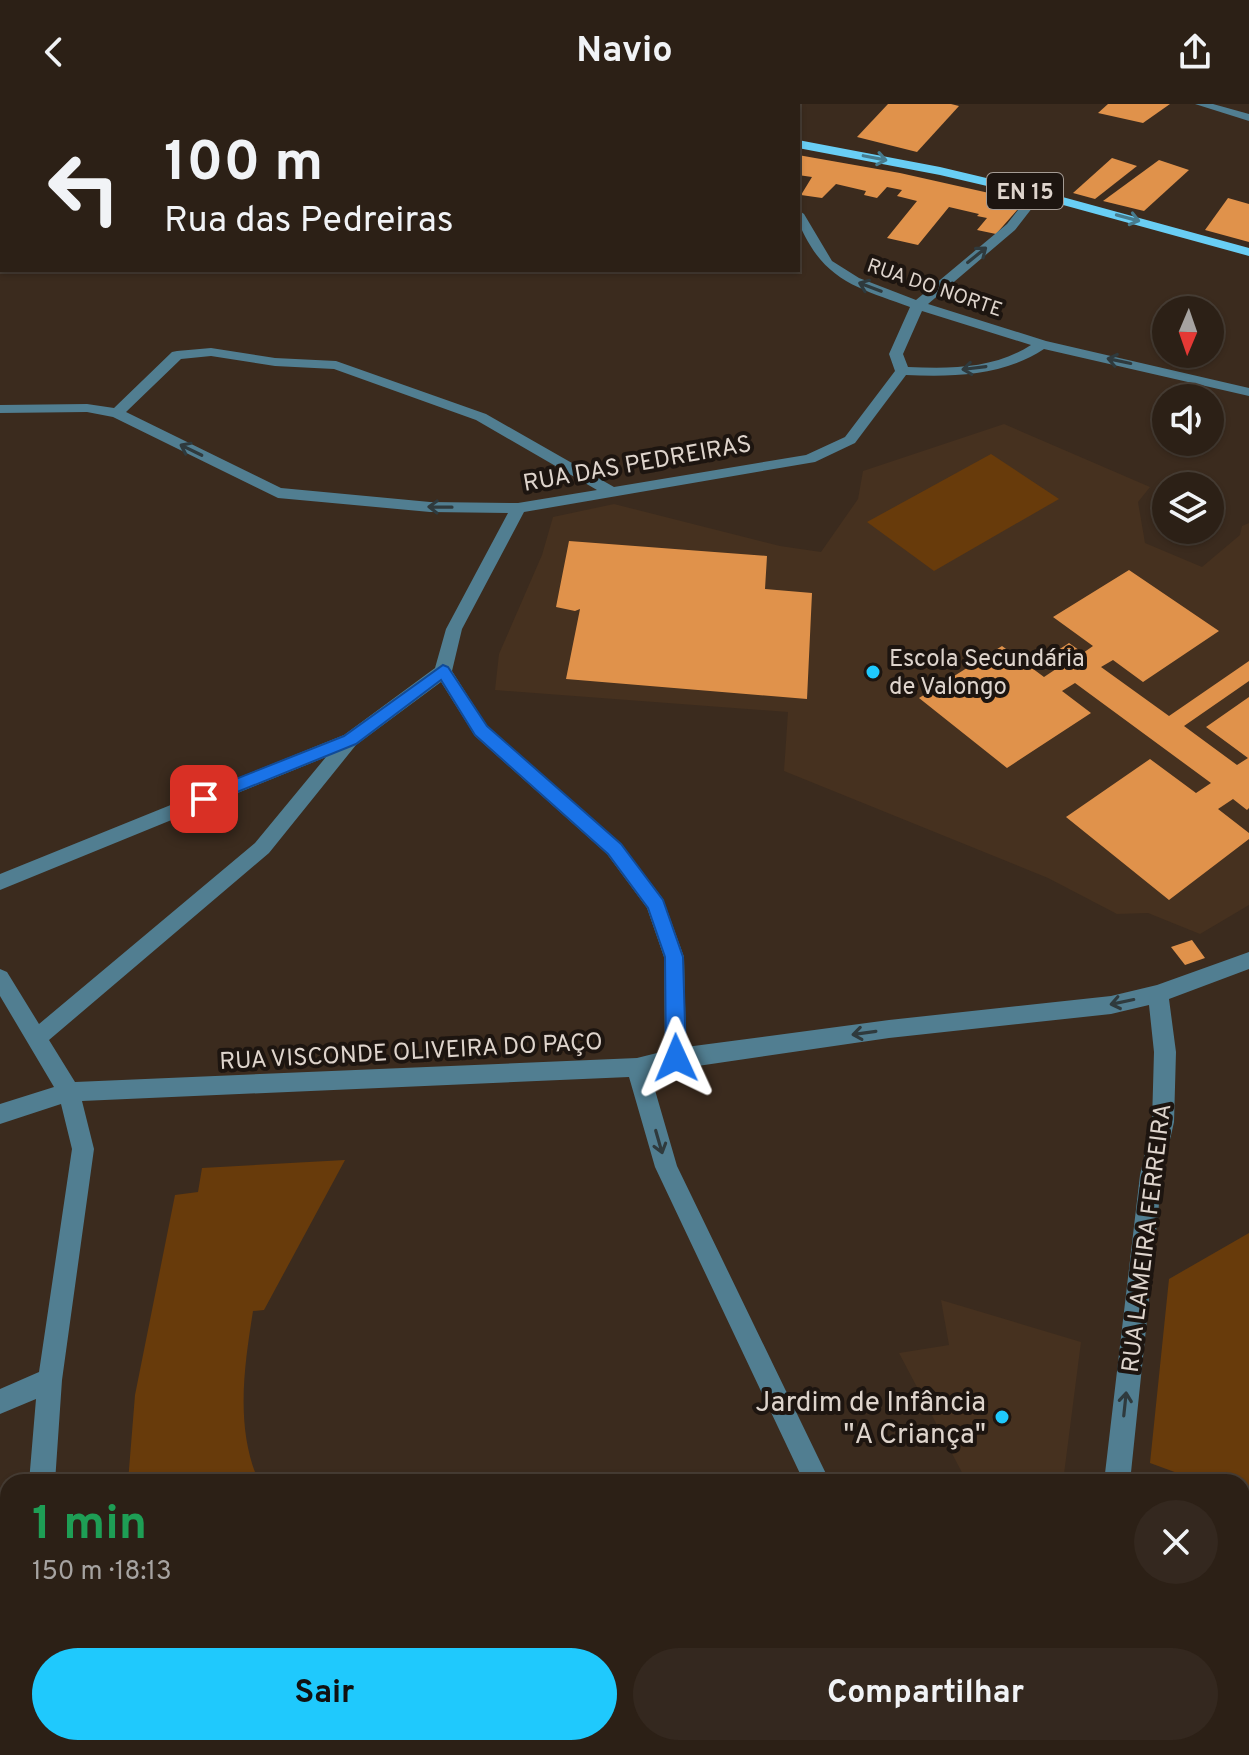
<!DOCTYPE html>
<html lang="pt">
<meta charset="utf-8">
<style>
body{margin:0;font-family:Overpass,sans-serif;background:#34281f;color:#f1f3f6;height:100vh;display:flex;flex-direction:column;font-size:30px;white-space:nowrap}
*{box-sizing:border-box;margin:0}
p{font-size:26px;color:#a6a3a1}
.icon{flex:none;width:44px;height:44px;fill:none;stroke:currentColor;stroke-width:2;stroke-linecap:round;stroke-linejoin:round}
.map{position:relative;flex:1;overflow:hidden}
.drawer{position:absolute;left:0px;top:1370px;width:1250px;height:282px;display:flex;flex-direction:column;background:#2c2016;border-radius:24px 24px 0 0;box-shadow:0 2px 6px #0004,0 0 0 2px #483e35}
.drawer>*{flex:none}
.banner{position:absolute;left:0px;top:0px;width:800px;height:168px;box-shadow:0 2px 6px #0004,0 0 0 2px #483e35;background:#2c2016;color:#f1f3f6;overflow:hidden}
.needle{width:52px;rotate:182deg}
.fabs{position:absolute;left:1152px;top:192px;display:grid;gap:16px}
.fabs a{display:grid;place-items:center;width:72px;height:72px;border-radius:50%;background:#2c2016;box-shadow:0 2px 6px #0004,0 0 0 2px #483e35;font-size:40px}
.pin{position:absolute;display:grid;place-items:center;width:68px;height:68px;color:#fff;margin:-34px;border-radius:16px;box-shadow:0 4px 12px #0006}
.me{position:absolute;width:88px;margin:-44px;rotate:359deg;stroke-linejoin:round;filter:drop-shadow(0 0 6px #0008)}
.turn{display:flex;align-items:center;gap:28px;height:168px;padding:0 32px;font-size:36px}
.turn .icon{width:104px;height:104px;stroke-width:2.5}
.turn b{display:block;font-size:56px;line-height:68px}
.round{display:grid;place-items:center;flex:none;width:84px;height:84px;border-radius:42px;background:#34281f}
.head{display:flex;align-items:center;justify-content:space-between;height:136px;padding:0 32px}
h1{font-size:48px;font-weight:700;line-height:60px;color:#1e9e55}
.primary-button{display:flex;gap:16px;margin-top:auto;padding:16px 32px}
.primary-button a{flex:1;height:92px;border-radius:48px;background:#1fc9fd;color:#111;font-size:32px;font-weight:700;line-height:92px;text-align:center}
.primary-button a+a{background:#34281f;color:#f1f3f6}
header{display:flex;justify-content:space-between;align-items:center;height:104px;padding:0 32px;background:#2c2016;font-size:36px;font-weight:700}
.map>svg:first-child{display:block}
</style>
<header><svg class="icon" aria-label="back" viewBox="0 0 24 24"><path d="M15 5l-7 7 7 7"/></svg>Navio<svg class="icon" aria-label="share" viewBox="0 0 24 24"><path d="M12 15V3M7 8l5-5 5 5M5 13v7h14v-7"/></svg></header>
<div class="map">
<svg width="1249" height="1651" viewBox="0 0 1249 1651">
<rect width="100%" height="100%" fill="#3b2b1e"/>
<g fill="#46311f">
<path d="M 1004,320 L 1150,383 L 1138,398 L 1145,439 L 1202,463 L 1240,431 L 1242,422 L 1249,419 L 1249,801 L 1200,830 L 1148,809 L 1117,810 L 1048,774 L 784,667 L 788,608 L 495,586 L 499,550 L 542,451 L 553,413 L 614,400 L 780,442 L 821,448 L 858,395 L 863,367 Z"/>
<path d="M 941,1196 L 1081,1238 L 1063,1378 L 967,1378 L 899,1249 L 949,1241 Z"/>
</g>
<g fill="#683b0b">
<path d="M 991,350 L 1059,395 L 934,467 L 867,418 Z"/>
<path d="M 345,1056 L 264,1206 L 253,1207 C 244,1264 235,1324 259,1378 L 128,1378 L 135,1291 L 175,1091 L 198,1088 L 202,1064 Z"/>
<path d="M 1249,1129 L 1249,1395 L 1242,1392 L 1242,1378 L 1202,1378 L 1150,1359 L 1169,1175 Z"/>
</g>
<g fill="#e0924b">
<path d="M 888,0 L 951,0 L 959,2 L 917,48 L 857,33 Z"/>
<path d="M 1108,0 L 1170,0 L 1143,19 L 1098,9 Z"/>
<path d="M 798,51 L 900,69 L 1025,97 L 996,130 L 977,126 L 987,114 L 977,112 L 979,110 L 949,103 L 918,141 L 887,134 L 917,97 L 897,92 L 902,86 L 887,83 L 877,94 L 864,91 L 866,87 L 836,80 L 822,94 L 801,91 L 812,73 L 798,71 Z"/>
<path d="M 1112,54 L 1137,62 L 1095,95 L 1073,89 Z"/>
<path d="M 1159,56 L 1189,66 L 1144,107 L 1103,97 Z"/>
<path d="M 1228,94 L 1249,100 L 1249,138 L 1205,126 Z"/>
<path d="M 569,437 L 767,452 L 765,485 L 812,489 L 807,595 L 566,575 L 580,505 L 575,507 L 556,503 Z"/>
<path d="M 1129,466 L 1219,527 L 1143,578 L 1113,556 L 1101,563 L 1169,612 L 1249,557 L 1249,577 L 1184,622 L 1237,661 L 1248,654 L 1206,623 L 1249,593 L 1249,704 L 1247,706 L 1233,695 L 1218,705 L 1249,729 L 1249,735 L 1169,796 L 1066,713 L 1150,655 L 1196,689 L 1211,679 L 1075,579 L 1062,587 L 1091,609 L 1007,664 L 919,594 L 1002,542 L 1044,573 L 1056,565 L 1043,556 L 1069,539 L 1083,549 L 1093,542 L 1053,513 Z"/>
<path d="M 1192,836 L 1205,854 L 1185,861 L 1171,843 Z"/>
<path d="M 8,1620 L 8,1644 L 66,1644 L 68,1651 L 0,1651 L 0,1625 Z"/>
</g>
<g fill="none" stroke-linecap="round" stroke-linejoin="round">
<g fill="#517e91" fill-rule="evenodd">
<path d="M 1195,0 L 1213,0 L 1249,10 L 1249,17 Z"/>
<path d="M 1037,86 L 1043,90 L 1015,126 L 928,200 L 1046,237 L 1249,284 L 1249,292 L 1044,245 C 1003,272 954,273 906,271 L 855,339 L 815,358 L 524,408 L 462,525 L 452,567 L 487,622 L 621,740 L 663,795 L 684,853 L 686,943 L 889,916 L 1111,892 L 1157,881 L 1249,848 L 1249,865 L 1169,895 L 1176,948 L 1174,1018 L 1162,1071 L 1130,1378 L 1104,1378 L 1140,1071 L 1152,1018 L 1154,948 L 1149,901 L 1111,910 L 889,934 L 650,969 L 677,1062 L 830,1378 L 804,1378 L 655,1063 L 629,973 L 82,997 L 94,1045 L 62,1276 L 55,1378 L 29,1378 L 36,1295 L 0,1310 L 0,1285 L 39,1268 L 72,1045 L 61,1000 L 0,1020 L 0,1000 L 54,983 L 0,892 L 0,865 L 7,868 L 39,920 L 255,739 L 326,653 L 0,786 L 0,770 L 344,631 L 435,564 L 446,525 L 508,409 L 430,408 L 278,394 L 113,313 L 87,308 L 0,309 L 0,301 L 87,300 L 114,304 L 172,248 L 177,247 L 211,244 L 275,254 L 336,257 L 486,310 L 614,383 L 806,351 L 845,333 L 895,267 L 889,250 L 910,203 C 870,188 833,180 810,141 C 803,129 798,121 798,106 L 804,110 L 832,157 L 859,174 L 916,196 L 1007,120 L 1033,87 ZM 922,207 L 1031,241 C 994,265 950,265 908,263 L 903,250 ZM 211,252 L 275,262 L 334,265 L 476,316 L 597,386 L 518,399 L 430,398 L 281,384 L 126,308 L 181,255 ZM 441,578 L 475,632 L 607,750 L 647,804 L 664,853 L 665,947 L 637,954 L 75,978 L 49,936 L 269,749 L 356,641 Z"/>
<path d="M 8,1479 L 8,1514 L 0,1518 L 0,1482 Z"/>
<path d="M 85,1644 L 113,1644 L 115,1651 L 87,1651 Z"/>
<path d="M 935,1644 L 963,1644 L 966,1651 L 938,1651 Z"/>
<path d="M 1081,1644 L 1109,1644 L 1108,1651 L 1080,1651 Z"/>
</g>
<g fill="#69cef4" fill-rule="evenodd">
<path d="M 570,0 L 591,0 L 593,2 L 572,2 Z"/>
<path d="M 798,36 L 940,63 L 1037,86 L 1249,144 L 1249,152 L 1034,93 L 940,71 L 798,44 Z"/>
</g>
</g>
<defs><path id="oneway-shaft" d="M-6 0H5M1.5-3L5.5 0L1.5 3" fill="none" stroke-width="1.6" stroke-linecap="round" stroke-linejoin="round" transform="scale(2)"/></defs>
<g stroke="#477b8d">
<use href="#oneway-shaft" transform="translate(875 54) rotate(11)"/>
<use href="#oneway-shaft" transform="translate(1128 114) rotate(15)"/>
</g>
<g stroke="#2f3a3d">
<use href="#oneway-shaft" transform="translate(977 151) rotate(-39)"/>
<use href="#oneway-shaft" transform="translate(870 183) rotate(-159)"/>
<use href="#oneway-shaft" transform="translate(1119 257) rotate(-168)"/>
<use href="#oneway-shaft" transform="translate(974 264) rotate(173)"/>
<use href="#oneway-shaft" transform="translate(191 346) rotate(-154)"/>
<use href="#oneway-shaft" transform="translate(440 403) rotate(-179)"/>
<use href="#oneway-shaft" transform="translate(1122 898) rotate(168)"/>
<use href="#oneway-shaft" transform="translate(864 929) rotate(172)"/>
<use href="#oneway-shaft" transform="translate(659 1038) rotate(74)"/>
<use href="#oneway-shaft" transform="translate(1125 1300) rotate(-84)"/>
</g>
<path fill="#1a73e8" stroke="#114b97" stroke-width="2" d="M 443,561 L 448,563 L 487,622 L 621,740 L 663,796 L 683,853 L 686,954 L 683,960 L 676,963 L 669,960 L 666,954 L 665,853 L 648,804 L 608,750 L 475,631 L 441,576 L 356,640 L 210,699 L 198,699 L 196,695 L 198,690 L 344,632 Z"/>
<g fill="#1fc9fd" stroke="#1d1510" stroke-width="3">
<circle cx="873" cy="568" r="8"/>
<circle cx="1002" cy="1313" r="8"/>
</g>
<g text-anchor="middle" stroke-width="8" stroke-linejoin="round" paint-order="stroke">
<g font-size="20" fill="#ded4cc" stroke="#1d1510">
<text transform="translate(935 183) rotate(19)" y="7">RUA DO NORTE</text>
</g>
<rect fill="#1d1510" stroke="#a49b94" stroke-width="2" x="987" y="69" width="76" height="36" rx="6"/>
<g font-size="22" font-weight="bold" fill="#ded4cc">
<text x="1025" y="95">EN 15</text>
</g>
<g font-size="24" fill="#ded4cc" stroke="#1d1510">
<text transform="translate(637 359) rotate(-10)" y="8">RUA DAS PEDREIRAS</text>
<text transform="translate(411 947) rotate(-3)" y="8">RUA VISCONDE OLIVEIRA DO PAÇO</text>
<text transform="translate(1146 1134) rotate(-83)" y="8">RUA LAMEIRA FERREIRA</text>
</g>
<g font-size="24" fill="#ded4cc" stroke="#1d1510" text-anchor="start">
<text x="889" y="562">Escola Secundária<tspan x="889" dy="28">de Valongo</tspan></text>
</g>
<g font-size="28" fill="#ded4cc" stroke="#1d1510" text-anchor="end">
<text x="986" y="1307">Jardim de Infância<tspan x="986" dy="32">"A Criança"</tspan></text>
</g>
</g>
</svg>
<div class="fabs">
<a><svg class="needle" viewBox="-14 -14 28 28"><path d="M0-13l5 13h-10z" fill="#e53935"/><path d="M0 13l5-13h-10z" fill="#a6a3a1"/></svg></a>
<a><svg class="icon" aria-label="sound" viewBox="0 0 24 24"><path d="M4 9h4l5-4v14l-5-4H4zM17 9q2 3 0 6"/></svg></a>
<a><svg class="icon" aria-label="layers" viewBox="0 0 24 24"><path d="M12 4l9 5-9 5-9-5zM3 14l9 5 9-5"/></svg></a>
</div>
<div class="pin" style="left:204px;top:695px;background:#d93025"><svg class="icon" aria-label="arrive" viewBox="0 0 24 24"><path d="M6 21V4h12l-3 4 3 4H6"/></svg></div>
<svg class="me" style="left:676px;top:954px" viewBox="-20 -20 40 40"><path d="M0-17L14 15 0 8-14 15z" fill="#1a73e8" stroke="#fff" stroke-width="4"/></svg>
<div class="banner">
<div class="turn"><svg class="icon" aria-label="left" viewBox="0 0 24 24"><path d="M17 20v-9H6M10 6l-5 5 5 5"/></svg><div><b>100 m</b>Rua das Pedreiras</div></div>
</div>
<section class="drawer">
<div class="head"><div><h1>1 min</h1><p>150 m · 18:13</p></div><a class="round"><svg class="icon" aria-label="close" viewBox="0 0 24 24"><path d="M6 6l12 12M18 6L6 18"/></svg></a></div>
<div class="primary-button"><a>Sair</a><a>Compartilhar</a></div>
</section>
</div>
